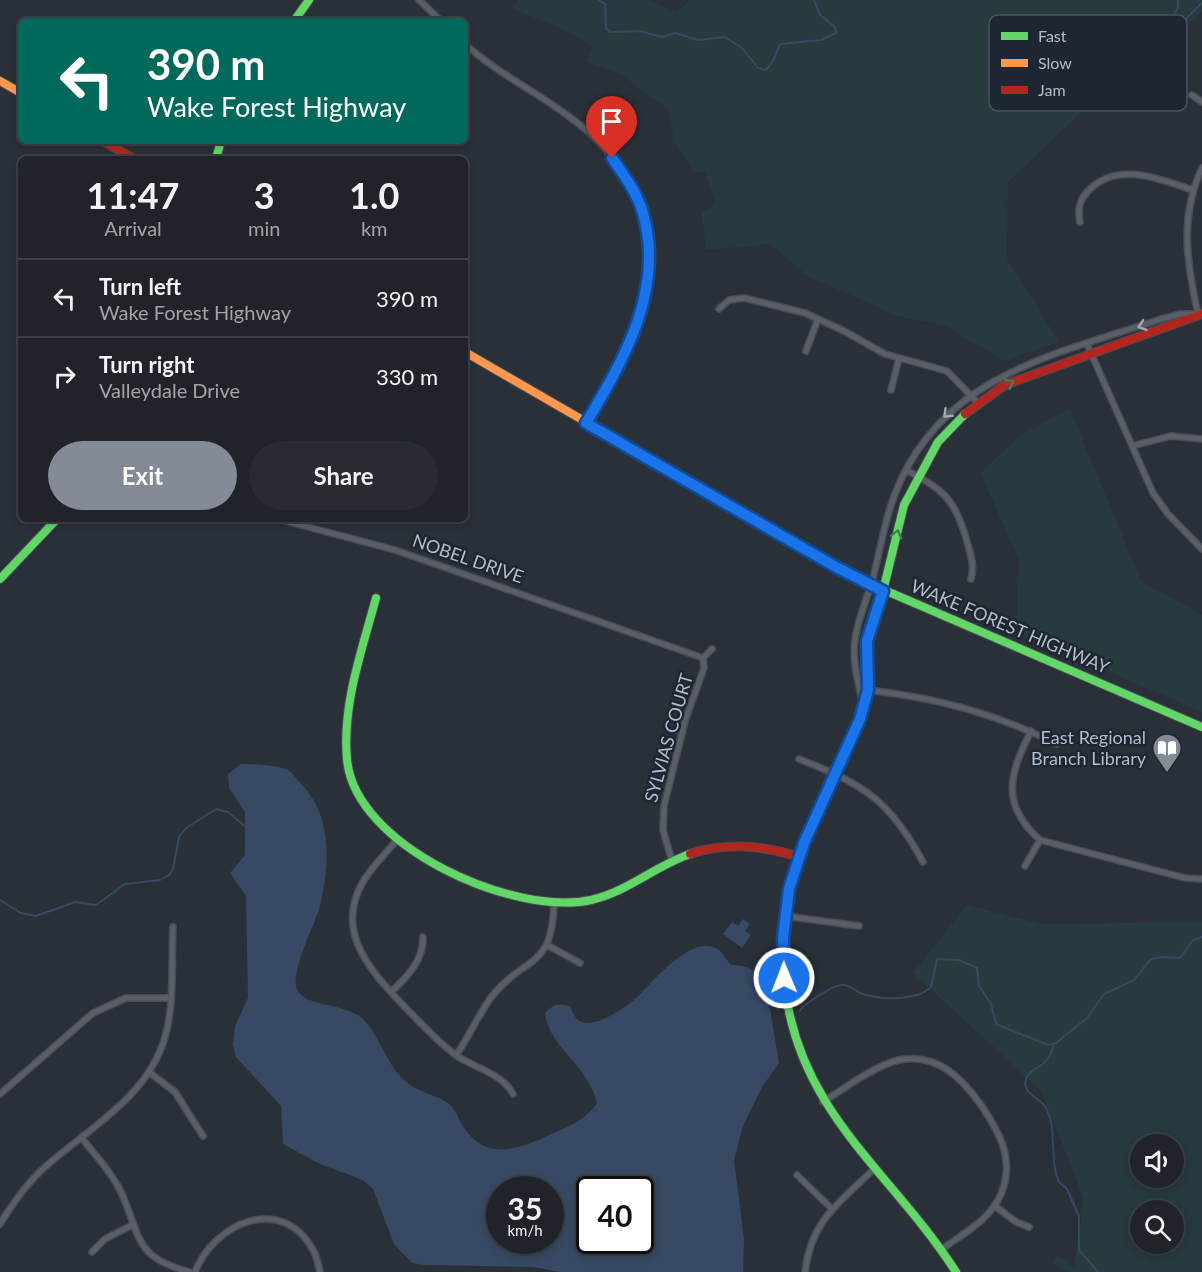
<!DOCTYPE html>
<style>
body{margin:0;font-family:Lato,sans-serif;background:#282c32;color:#f1f3f6;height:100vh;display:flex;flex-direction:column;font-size:22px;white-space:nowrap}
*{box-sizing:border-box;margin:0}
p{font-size:20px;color:#a2a4a8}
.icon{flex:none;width:33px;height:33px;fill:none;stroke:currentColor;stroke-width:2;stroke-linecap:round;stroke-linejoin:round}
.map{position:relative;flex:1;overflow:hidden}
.details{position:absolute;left:18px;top:156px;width:450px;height:366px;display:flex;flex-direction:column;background:#20242a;border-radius:9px;box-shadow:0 3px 9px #0003,0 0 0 2px #3d4147}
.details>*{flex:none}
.banner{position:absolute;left:18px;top:18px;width:450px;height:126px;border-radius:9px;box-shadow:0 3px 9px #0003,0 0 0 2px #3d4147;background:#00695c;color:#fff;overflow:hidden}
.fabs{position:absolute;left:1130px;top:1134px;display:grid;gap:12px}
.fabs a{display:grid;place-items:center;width:54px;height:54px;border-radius:50%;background:#20242a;box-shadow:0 3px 9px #0003,0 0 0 2px #3d4147;font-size:30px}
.speed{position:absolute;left:486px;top:1176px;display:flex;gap:12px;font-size:30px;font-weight:700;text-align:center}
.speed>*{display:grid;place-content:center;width:78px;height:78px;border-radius:50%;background:#20242a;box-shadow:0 3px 9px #0003,0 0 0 2px #3d4147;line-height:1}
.speed small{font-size:15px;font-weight:400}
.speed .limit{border:3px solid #111;border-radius:9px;background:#fff;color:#111}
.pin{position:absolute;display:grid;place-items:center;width:51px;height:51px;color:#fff;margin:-62px -26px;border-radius:50% 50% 50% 0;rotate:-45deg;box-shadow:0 0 6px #0007}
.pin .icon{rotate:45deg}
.me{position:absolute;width:66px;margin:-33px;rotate:359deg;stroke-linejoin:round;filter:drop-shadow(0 0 4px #0008)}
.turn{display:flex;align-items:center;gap:21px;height:126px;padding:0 30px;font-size:27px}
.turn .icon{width:78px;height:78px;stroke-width:2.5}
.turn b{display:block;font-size:42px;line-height:51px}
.eta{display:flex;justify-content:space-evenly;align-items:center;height:102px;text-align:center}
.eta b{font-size:36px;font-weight:700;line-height:42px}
.primary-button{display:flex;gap:12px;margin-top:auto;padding:12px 30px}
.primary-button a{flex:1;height:69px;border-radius:36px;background:#848b96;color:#fff;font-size:24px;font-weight:700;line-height:69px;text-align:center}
.primary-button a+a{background:#282c32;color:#f1f3f6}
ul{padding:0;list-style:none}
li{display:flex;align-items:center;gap:18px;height:78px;padding:0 30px;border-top:2px solid #3d4147}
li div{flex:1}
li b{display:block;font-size:22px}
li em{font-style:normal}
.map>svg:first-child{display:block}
</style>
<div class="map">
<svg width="1202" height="1272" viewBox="0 0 1202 1272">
<rect width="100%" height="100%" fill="#2a3038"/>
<g fill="#273a3e" fill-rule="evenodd">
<path d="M 518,0 L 649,0 L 677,12 L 690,0 L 1202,0 L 1202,11 L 1195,19 L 1150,45 L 1114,96 L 1090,104 L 1008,182 L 1007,259 L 1059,342 L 1004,361 L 946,326 L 897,316 L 806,275 L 771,244 L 706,250 L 702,213 L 715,204 L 705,173 L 694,171 L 674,142 L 669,110 L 619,73 L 587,62 L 592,47 L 566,31 L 512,8 Z"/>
<path d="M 1070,409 L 1141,581 L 1202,615 L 1202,712 L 1016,631 L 1019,559 L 980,473 L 1021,435 Z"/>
<path d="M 967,905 L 1042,924 L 1202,922 L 1202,1272 L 1068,1272 L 1051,1262 L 1058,1255 L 1074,1267 L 1084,1199 L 1041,1091 L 913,973 ZM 1140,1144 L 1173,1144 L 1173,1178 L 1140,1178 ZM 1140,1210 L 1173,1210 L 1173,1244 L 1140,1244 Z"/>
</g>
<g fill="#384963" fill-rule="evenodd">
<path d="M 241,764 C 255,764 272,765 286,769 C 292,771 297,780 302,785 C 333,817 330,868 319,909 C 314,927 288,975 298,991 C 307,1007 345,1003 363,1019 C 377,1032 387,1064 403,1079 C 416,1093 438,1094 450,1105 C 458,1113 460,1124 467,1132 C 490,1161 522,1148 549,1135 C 568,1127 586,1120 597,1103 C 587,1063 549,1048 545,1013 C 553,1004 559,1003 570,1006 C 572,1010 574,1016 577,1019 C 590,1032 623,1009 634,1000 C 650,986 694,928 720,951 C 724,954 727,961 731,965 C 746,966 754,968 765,979 L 779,1063 L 762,1087 L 743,1126 L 734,1160 L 744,1239 L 743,1272 L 561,1272 L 533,1267 L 425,1265 L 412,1263 L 394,1244 L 373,1189 L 363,1180 L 320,1164 L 283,1144 L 281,1106 L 236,1057 L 233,1044 L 235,1026 L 248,998 L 246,896 L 230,873 L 245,855 L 245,812 L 229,788 L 228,774 ZM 500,1190 L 550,1190 L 550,1240 L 500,1240 ZM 590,1190 L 640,1190 L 640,1240 L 590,1240 Z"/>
<path d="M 743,919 L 750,924 L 745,931 L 751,935 L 742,948 L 723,934 L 732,922 L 738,926 Z"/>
</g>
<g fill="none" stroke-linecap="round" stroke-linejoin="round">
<g stroke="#384963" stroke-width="2">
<path d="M 599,0 L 605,4 L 606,28 L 610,32 L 640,31 L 662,37 L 675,33 L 698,40 L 725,37 L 742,48 L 758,68 L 766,70 L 773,61 L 780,44 L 821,40 L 836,33 L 835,27 L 820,15 L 814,0"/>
<path d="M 1178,0 L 1178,8 L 1171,18 L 1176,23 L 1182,23 L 1202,3"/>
<path d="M 0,900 L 21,913 L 36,916 L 75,902 L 96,905 L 125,884 L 160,880 L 169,875 L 173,869 L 179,837 L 186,828 L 216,809 L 228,812 L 247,828"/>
<path d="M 800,1011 C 803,1004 834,985 842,985 C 851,984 855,992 863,994 C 881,1000 917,1001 931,987 L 937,959 L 959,960 L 977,968 L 979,986 L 991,1004 L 996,1024 L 1048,1045 L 1056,1043 L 1087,1018 L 1104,994 L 1134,980 L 1151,959 L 1161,957 L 1180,958 L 1193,940 L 1202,937"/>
<path d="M 1054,1044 C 1047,1072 1032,1064 1026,1079 C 1021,1094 1041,1098 1046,1108 C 1056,1126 1051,1154 1056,1174 L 1059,1182 L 1067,1189 L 1079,1216 L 1079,1250 L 1098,1272"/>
</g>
<g stroke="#484c53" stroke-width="8">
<g id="street">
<path d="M 419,0 L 441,21"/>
<path d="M 465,44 C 500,76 544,95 580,125 C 633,167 658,233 646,300 C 639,337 606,390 587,423"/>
<path d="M 1192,95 L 1202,102"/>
<path d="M 1080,222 C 1077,208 1080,198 1091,188 C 1121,161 1160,180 1193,190"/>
<path d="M 719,309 L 729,300 L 744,298 L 805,313 L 844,331 L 885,354 L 947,371 L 978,403"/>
<path d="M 1087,344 L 1153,493 L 1168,514 L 1202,549"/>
<path d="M 806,351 L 818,319"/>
<path d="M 891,390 L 899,358"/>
<path d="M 1132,446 L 1171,436 L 1202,439"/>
<path d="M 906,470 C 942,489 954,497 966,538 C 970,553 975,564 971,579"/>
<path d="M 278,519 L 395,550 L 703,658 L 704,668 L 685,721 L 664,806 L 663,830 L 672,861"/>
<path d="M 703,658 L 712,649"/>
<path d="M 868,690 C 937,698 994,713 1057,744"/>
<path d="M 863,703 C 858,682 852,661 855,640 C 858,616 870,593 875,570 C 882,540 887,510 900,482 C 949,373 1058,354 1161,319 L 1181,314 L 1198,314 C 1187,264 1179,217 1202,168"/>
<path d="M 1031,731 C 1009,775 1000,804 1040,840 L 1185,878 L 1202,879"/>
<path d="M 799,759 C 863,784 890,800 923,862"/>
<path d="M 396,841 C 385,854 373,866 364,880 C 334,929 368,968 400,1002 C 418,1020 436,1041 457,1056 C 475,1068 503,1074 513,1094"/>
<path d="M 1025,866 L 1040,840"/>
<path d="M 785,916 L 859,926"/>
<path d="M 547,945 L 580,963"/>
<path d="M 391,992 C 407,977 424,960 423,937"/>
<path d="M 456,1055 C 470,1036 478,1014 493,995 C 526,954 552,971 554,903"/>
<path d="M 149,1072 L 175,1092 L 203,1136"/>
<path d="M 0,1094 L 93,1013 L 126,998 L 170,998"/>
<path d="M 823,1102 C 843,1089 876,1065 899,1060 C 937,1053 961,1077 981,1105 C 1000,1133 1015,1160 1001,1194 C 990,1220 964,1233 942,1249"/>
<path d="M 81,1137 C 94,1154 110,1170 120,1190 C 142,1236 132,1257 190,1272"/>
<path d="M 797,1175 L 831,1208"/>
<path d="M 995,1206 L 1016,1222 L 1029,1227"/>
<path d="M 0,1224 C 13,1203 27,1183 45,1167 C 89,1128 148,1097 165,1037 C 175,1003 171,963 173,927"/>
<path d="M 92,1252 L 105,1239 L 132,1225"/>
<path d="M 195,1272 C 214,1223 282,1193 313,1250 C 317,1257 318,1264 320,1272"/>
<path d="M 805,1272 C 811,1220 839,1203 874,1169"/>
</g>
</g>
<g stroke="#484c53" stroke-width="10">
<g id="fast">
<path d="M 294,21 L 309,0"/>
<path d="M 216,159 L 221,141"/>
<path d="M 816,555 L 854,577 L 1202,727"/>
<path d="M 0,579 L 57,519"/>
<path d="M 376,598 C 362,650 342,705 347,759 C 354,846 514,917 591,900 C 627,892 655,866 690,854"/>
<path d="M 842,758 L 860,719 L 868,690 L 868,632 L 883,591 L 904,505 L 938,442 L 965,414"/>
<path d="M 786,995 C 804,1117 894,1175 956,1272"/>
</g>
</g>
<g stroke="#484c53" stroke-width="10">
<g id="slow">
<path d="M 0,81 L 21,93"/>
<path d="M 465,352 L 816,555"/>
<path d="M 786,995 C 773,902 805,840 842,758"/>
</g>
</g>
<g stroke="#484c53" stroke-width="10">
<g id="jam">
<path d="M 103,141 L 134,159"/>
<path d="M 965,414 L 1005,385 L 1202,314"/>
<path d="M 690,854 C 727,842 762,845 799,857"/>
</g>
</g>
<use href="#street" stroke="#5a5e66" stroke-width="5"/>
<use href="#fast" stroke="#63d668" stroke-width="8"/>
<use href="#slow" stroke="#ff974d" stroke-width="8"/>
<use href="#jam" stroke="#b3261e" stroke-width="8"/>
</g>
<defs><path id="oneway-chevron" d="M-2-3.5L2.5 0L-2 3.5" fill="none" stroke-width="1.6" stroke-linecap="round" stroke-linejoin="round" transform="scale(1.5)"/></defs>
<g stroke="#a2a9b5">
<use href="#oneway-chevron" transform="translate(1142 326) rotate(161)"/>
<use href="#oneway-chevron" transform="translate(947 414) rotate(136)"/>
</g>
<g stroke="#407e4e">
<use href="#oneway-chevron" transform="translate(1010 383) rotate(-26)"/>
<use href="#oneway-chevron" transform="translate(897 534) rotate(-76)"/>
</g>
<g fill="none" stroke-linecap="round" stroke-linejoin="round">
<g stroke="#114b97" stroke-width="15">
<path id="route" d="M 612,158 C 623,174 636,191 642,210 C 666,287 625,358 586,423 L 836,567 L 883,591 L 867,641 L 868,690 L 860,719 L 804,843 L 789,889 L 783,938 L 784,978"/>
</g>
<use href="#route" stroke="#1a73e8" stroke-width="10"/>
</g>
<defs>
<g id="library-pin" transform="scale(1.5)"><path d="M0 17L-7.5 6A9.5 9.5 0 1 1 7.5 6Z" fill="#848b96" stroke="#1d2633"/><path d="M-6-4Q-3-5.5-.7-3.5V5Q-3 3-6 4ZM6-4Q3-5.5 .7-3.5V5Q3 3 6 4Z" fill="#fff"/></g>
</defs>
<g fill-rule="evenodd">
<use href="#library-pin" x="1167" y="748"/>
</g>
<g text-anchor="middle" stroke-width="5" stroke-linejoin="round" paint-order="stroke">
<g font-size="18" fill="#b4bcc9" stroke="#1d2633">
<text transform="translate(468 559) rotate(19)" y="6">NOBEL DRIVE</text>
<text transform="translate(1010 627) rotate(23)" y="6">WAKE FOREST HIGHWAY</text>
<text transform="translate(669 738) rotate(-74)" y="6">SYLVIAS COURT</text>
</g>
<g font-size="18" fill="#b4bcc9" stroke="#1d2633" text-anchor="end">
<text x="1146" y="744">East Regional<tspan x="1146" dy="21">Branch Library</tspan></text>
</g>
</g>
<rect x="989" y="15" width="198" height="96" rx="9" fill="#1d2633" stroke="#4a5360" stroke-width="1.5"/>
<rect x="1001" y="32" width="27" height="8" fill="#63d668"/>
<rect x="1001" y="59" width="27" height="8" fill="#ff974d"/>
<rect x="1001" y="86" width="27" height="8" fill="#b3261e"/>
<g font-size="16" fill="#b4bcc9">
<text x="1038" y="42">Fast</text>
<text x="1038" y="69">Slow</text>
<text x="1038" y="96">Jam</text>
</g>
</svg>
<div class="fabs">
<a><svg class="icon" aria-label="sound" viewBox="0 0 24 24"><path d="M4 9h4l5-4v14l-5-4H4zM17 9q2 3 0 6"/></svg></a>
<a><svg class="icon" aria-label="search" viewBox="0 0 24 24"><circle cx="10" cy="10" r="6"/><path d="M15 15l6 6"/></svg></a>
</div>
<div class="speed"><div>35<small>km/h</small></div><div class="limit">40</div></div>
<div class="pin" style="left:612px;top:158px;background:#d93025"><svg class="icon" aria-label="arrive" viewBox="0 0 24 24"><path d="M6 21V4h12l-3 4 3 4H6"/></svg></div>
<svg class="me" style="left:784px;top:978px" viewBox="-20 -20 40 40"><circle r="17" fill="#1a73e8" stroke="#fff" stroke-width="3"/><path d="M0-11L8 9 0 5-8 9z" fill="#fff"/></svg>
<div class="banner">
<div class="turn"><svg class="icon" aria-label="left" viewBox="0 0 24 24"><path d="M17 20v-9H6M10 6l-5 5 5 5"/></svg><div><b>390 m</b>Wake Forest Highway</div></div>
</div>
<section class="details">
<div class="eta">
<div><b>11:47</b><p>Arrival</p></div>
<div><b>3</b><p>min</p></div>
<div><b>1.0</b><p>km</p></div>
</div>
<ul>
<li><svg class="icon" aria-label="left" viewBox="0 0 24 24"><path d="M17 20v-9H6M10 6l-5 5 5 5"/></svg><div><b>Turn left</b><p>Wake Forest Highway</p></div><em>390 m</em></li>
<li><svg class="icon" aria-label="right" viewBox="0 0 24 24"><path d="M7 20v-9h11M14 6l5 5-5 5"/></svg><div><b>Turn right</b><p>Valleydale Drive</p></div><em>330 m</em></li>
</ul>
<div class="primary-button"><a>Exit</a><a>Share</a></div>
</section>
</div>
